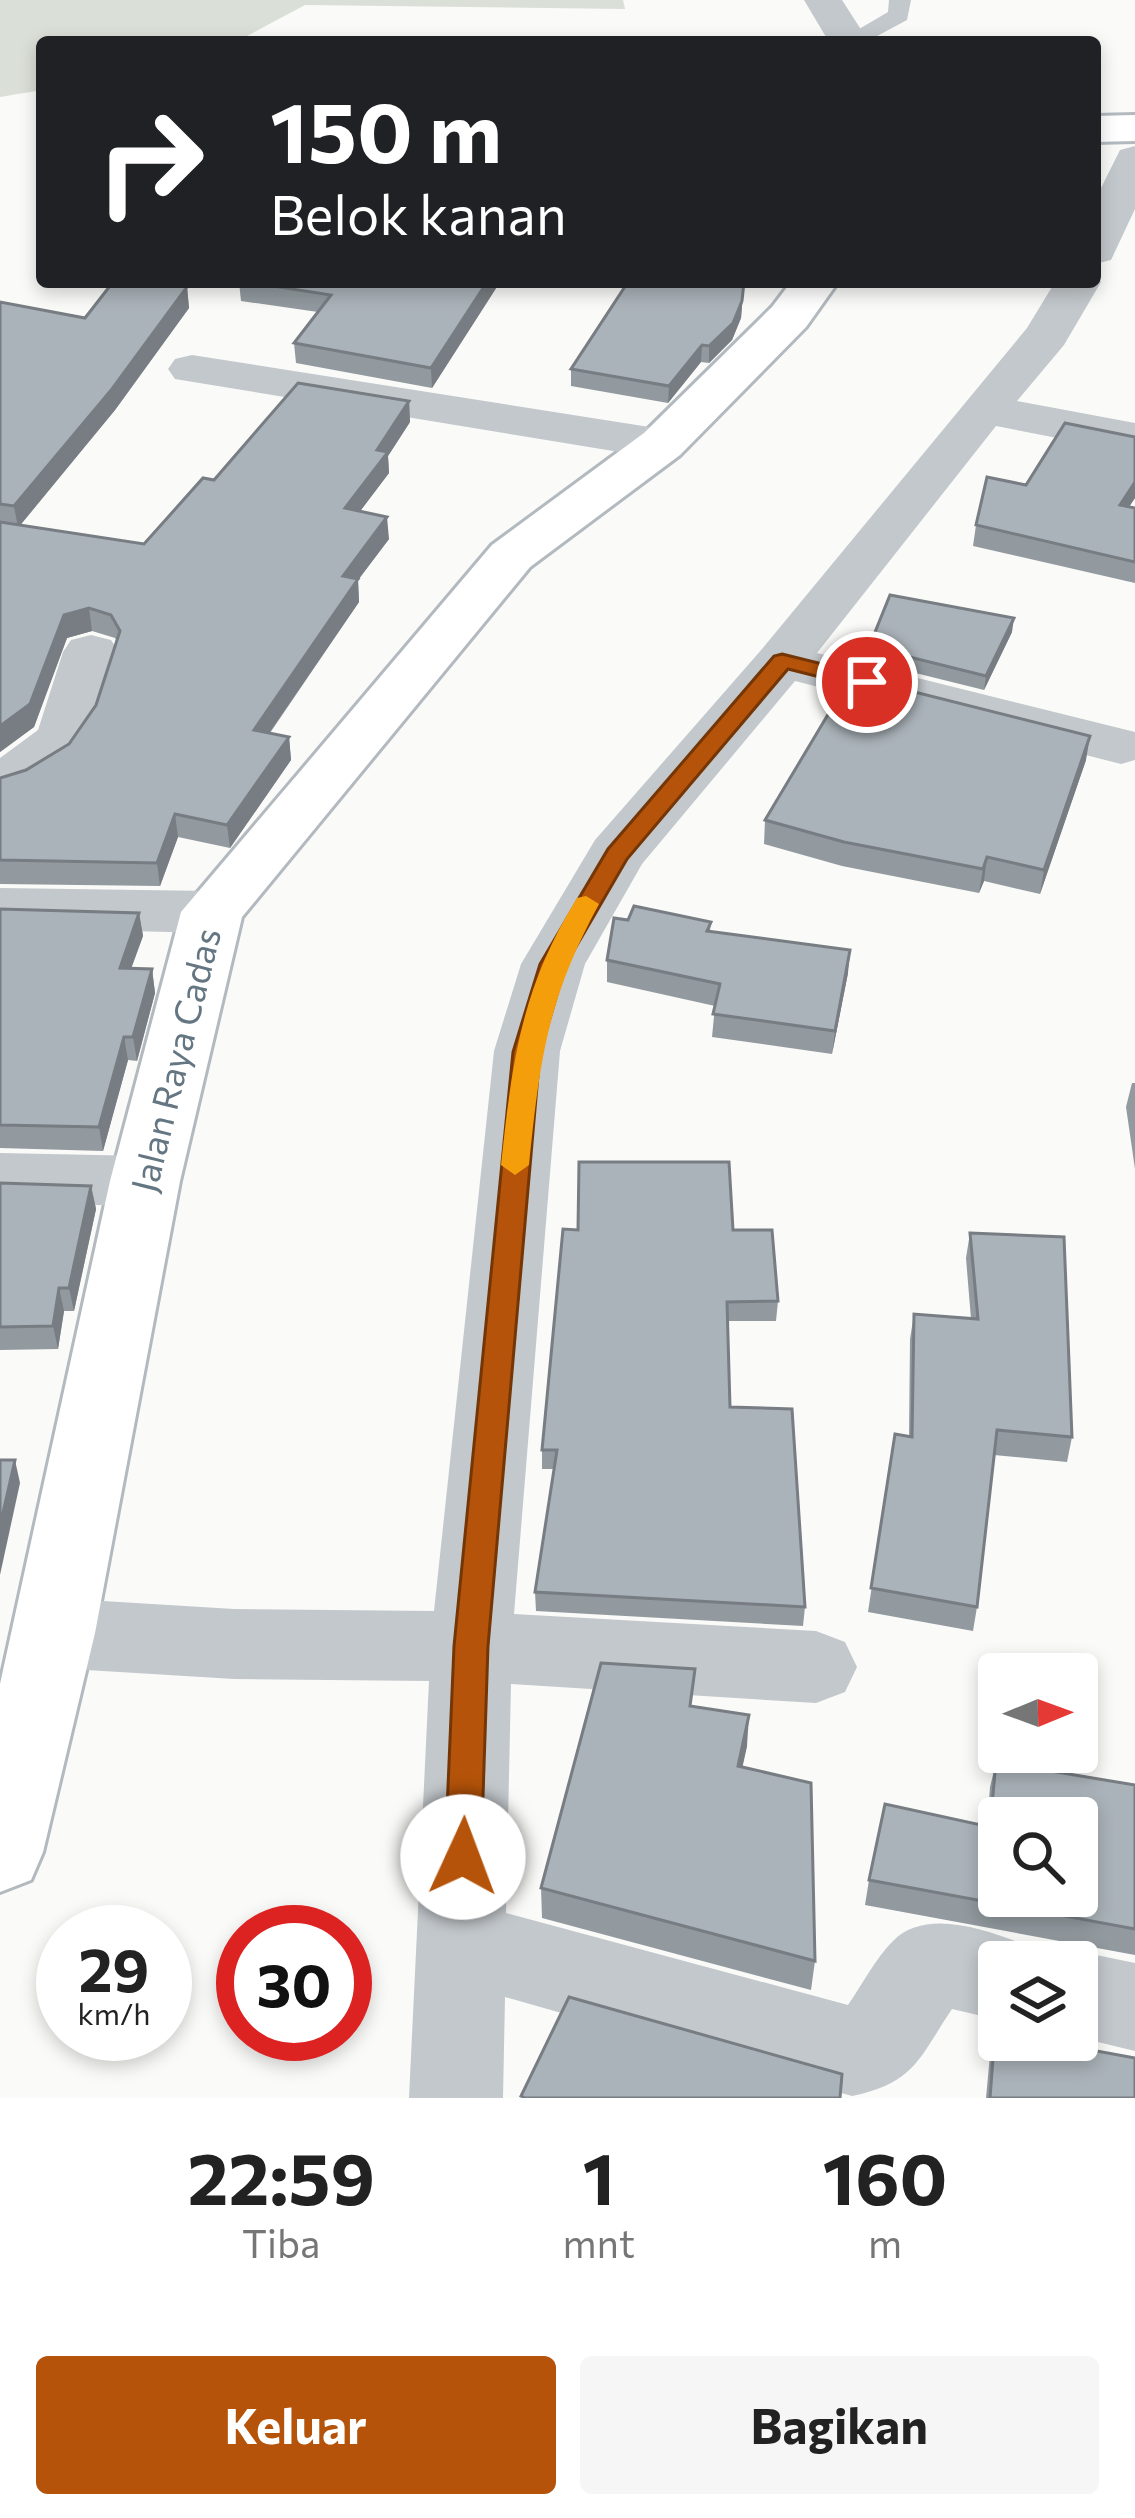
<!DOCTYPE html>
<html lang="id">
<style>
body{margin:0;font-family:Commissioner,sans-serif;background:#f6f6f6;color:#222;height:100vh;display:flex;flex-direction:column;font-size:45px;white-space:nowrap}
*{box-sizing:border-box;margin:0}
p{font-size:39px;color:#767676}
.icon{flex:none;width:66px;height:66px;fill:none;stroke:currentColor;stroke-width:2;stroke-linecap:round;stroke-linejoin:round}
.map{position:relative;height:2098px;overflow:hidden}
.side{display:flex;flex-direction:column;background:#fff;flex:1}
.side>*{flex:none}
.hud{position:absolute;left:36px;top:36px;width:1065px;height:252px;border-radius:12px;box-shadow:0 6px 18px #0003;background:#202124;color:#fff;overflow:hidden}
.needle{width:78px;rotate:89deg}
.fabs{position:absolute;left:978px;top:1653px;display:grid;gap:24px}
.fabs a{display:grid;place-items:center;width:120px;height:120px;border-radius:12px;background:#fff;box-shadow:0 6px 18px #0003;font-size:60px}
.speed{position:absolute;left:36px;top:1905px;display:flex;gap:24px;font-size:60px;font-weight:700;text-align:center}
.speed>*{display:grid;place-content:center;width:156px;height:156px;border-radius:50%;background:#fff;box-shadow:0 6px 18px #0003;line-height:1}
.speed small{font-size:30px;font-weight:400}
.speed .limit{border:18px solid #d22;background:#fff;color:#111}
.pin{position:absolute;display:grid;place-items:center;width:102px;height:102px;color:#fff;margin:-51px;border:6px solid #fff;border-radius:50%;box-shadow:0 3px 12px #0007}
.me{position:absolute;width:132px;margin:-66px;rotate:2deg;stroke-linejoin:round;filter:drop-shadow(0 0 9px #0008)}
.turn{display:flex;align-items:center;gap:42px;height:252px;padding:0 36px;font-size:54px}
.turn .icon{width:156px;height:156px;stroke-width:2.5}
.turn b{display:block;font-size:84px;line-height:102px}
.eta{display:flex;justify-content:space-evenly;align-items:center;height:204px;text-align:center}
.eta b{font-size:72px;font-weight:700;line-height:84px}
.action{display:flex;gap:24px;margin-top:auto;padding:24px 36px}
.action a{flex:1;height:138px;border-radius:12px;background:#b45309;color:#fff;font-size:48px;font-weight:700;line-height:138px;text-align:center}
.action a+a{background:#f6f6f6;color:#222}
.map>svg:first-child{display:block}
</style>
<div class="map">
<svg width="1135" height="2098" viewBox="0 0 1135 2098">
<rect width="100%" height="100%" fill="#fafaf8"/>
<path fill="#dadfd7" d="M 0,0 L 623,0 L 625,9 L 305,5 L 236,42 L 42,42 L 42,90 L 0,97 Z"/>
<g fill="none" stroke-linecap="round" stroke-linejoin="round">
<g stroke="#b3babf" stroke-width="6">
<g id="secondary">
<path d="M 1135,115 L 1135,141 L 1095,142 L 1095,116 Z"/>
<path d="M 791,282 L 838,282 L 806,327 L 680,455 L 530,567 L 242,917 L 180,1181 L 95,1633 L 43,1852 L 31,1880 L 0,1892 L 0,1684 L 110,1181 L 181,912 L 492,545 L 644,433 L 772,307 Z"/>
</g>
</g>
<path fill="#c3c8cc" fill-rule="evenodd" d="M 889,0 L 911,0 L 907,20 L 866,42 L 837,42 L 888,12 Z"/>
<g fill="#c3c8cc" fill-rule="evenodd">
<path d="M 804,0 L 842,0 L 869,42 L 829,42 Z"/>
<path d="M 1135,146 L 1135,209 L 1111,260 L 1095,264 L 1095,200 L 1120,150 Z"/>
<path d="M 1095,273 L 1101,282 L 1064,345 L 1017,401 L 1135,423 L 1135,453 L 996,426 L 817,653 L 1135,732 L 1135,760 L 1121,764 L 795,681 L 642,864 L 585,964 L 560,1051 L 514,1614 L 816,1631 L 845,1642 L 857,1667 L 845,1692 L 816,1703 L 511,1684 L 506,1913 L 848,2005 C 862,1985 875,1959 893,1941 C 927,1906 992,1932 1031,1947 L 1038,1962 L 999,1962 L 999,2020 L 952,2009 C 919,2058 915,2083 852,2096 L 505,1997 L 503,2098 L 409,2098 L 429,1681 L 234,1679 L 54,1668 L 25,1658 L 13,1633 L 25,1608 L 54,1598 L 234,1609 L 434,1611 L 494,1051 L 521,964 L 595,840 L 762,649 L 1027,328 L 1055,282 L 1095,282 Z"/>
<path d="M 192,355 L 662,429 L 680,433 L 687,444 L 680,455 L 662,459 L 175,379 L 168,369 L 175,359 Z"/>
<path d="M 91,635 L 111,640 L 119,652 C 100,729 84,777 0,798 L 0,758 L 38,730 L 63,652 L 71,640 Z"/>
<path d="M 0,888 L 212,891 L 234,898 L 243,912 L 234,926 L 212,933 L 0,928 Z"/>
<path d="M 0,1153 L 145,1156 L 170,1163 L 180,1181 L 170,1199 L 145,1206 L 0,1203 Z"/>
<path d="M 1077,1951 L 1135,1963 L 1135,2051 L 1077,2037 L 1077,1962 L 1048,1962 Z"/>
</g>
<use href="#secondary" fill="#fff" fill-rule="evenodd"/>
</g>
<g fill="#929a9f">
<path d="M 239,282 L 500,282 L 432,388 L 296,363 L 294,343 L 318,312 L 241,301 Z"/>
<path d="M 744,282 L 741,318 L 732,340 L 709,363 L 701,362 L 668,403 L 571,386 L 571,369 Z"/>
<path d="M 187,287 L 189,308 L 115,410 L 20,525 L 144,544 L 214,480 L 409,401 L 410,422 L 388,456 L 389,473 L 360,511 L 389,539 L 358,580 L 359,602 L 270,733 L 289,737 L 291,760 L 230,848 L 178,837 L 160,886 L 0,884 L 0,778 L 26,770 L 69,744 L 96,705 L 117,641 L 115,638 L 92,631 L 67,638 L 34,727 L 0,752 L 0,302 L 85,318 Z"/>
<path d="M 1135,437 L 1135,498 L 1129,507 L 1135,508 L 1135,583 L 973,546 L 976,525 L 1026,485 Z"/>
<path d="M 1012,632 L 984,690 L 867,661 L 869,647 Z"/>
<path d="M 1086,760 L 1040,894 L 984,881 L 979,893 L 842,866 L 764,844 L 765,820 Z"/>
<path d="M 0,909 L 139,913 L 143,936 L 131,968 L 152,969 L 155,993 L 137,1061 L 128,1060 L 103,1151 L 0,1148 Z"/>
<path d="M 628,920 L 711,922 L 710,931 L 848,973 L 832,1054 L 712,1037 L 715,1006 L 607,982 L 607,960 Z"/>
<path d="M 1132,1083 L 1135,1083 L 1135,1169 L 1126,1107 Z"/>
<path d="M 0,1183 L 91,1186 L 96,1209 L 74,1311 L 64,1311 L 58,1349 L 0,1350 Z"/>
<path d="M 733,1230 L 778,1301 L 776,1321 L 727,1321 L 730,1407 L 805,1607 L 803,1626 L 536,1611 L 535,1592 L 554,1469 L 542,1469 L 542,1450 Z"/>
<path d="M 970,1233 L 1072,1437 L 1067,1462 L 994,1455 L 977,1607 L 973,1631 L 868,1612 L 895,1434 L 909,1437 L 910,1339 L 914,1314 L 971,1319 L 966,1258 Z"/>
<path d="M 693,1706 L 747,1746 L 742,1767 L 815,1961 L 811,1990 L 542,1918 L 541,1888 Z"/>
<path d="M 996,1762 L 1135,1785 L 1135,1955 L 865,1905 L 869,1880 L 987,1827 L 990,1787 Z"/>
<path d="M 995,2033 L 1135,2098 L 986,2098 L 990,2055 Z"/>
</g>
<g fill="#777d82">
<path d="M 487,282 L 500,282 L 432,388 L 431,368 Z"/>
<path d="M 744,282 L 741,318 L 732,340 L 709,363 L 709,346 Z"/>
<path d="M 187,287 L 189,308 L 115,410 L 18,528 L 14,506 Z"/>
<path d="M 702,345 L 701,362 L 668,403 L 669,386 Z"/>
<path d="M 409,401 L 410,422 L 388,456 L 389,473 L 346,530 L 345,508 L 377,450 Z"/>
<path d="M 1135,482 L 1135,498 L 1116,525 L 1120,505 Z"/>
<path d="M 387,517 L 389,539 L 358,580 L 359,602 L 256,752 L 254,730 L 343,576 Z"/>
<path d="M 89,608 L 92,631 L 67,638 L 34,727 L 0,752 L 0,726 L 64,615 Z"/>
<path d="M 1014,618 L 1012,632 L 984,690 L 986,676 Z"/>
<path d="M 1090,736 L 1086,760 L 1040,894 L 1044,870 Z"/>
<path d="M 289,737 L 291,760 L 230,848 L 227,825 Z"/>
<path d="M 175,814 L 178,837 L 160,886 L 157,863 Z"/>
<path d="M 987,857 L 984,881 L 979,893 L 983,869 Z"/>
<path d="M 139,913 L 143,936 L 123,991 L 120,968 Z"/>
<path d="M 850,950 L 848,973 L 832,1054 L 835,1031 Z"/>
<path d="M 152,969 L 155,993 L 137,1061 L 133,1037 Z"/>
<path d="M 124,1037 L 128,1060 L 103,1151 L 99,1127 Z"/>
<path d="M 91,1186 L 96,1209 L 74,1311 L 69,1288 Z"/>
<path d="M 59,1288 L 64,1311 L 58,1349 L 53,1326 Z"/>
<path d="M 15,1460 L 20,1483 L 0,1575 L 0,1526 Z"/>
<path d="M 749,1715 L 747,1746 L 736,1797 L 738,1766 Z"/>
</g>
<g fill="#aab3b9" stroke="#777d82" stroke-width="3" fill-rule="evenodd">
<path d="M 113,282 L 150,282 L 187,287 L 112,389 L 14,506 L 0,504 L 0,302 L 85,318 Z"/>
<path d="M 247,282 L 487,282 L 431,368 L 294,343 L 331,295 Z"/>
<path d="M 628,282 L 744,282 L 742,301 L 733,323 L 709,346 L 702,345 L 669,386 L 571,369 Z"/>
<path d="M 298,383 L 409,401 L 377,450 L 388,452 L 345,508 L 387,517 L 343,576 L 358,579 L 254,730 L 289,737 L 227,825 L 175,814 L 157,863 L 0,860 L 0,778 L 26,770 L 69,744 L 96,705 L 120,631 L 111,615 L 89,608 L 64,615 L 30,704 L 0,726 L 0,522 L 144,544 L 203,478 L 214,480 Z"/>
<path d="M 1065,423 L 1135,437 L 1135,482 L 1120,505 L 1135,508 L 1135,562 L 976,525 L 987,477 L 1026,485 Z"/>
<path d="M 890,595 L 1014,618 L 986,676 L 869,647 Z"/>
<path d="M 851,676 L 1090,736 L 1044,870 L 987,857 L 983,869 L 844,842 L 765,820 Z"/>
<path d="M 634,906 L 711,922 L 707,931 L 850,950 L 835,1031 L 713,1014 L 720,984 L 607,960 L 614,918 L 628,920 Z"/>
<path d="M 0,909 L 139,913 L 120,968 L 152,969 L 133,1037 L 124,1037 L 99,1127 L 0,1125 Z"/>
<path d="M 579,1162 L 729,1162 L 733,1230 L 772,1230 L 778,1301 L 727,1302 L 730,1407 L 792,1409 L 805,1607 L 535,1592 L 557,1450 L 542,1450 L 563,1229 L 578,1230 Z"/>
<path d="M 0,1183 L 91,1186 L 69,1288 L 59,1288 L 53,1326 L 0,1327 Z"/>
<path d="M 970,1233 L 1064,1237 L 1072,1437 L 997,1430 L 977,1607 L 871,1588 L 895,1434 L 912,1437 L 914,1314 L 978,1319 Z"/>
<path d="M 0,1460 L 15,1460 L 0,1526 Z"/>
<path d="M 601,1663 L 695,1669 L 690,1706 L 749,1715 L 738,1766 L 811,1783 L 815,1961 L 541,1888 Z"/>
<path d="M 996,1762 L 1135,1785 L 1135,1929 L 869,1880 L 885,1804 L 990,1827 ZM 999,1818 L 1077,1818 L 1077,1896 L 999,1896 Z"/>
<path d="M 569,1997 L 842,2074 L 840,2098 L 525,2098 L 521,2096 Z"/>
<path d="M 995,2033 L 999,2033 L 999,2040 L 1037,2040 L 1135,2058 L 1135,2098 L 990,2098 Z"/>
</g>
<path fill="#b45309" stroke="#753606" stroke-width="3" d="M 782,654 L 875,677 L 879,682 L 867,689 L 788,669 L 627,859 L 566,964 L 540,1052 L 488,1646 L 481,1857 L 476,1869 L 463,1874 L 450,1869 L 445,1857 L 454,1646 L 513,1052 L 540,964 L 608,849 L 774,656 Z"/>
<path fill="#f59e0b" d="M 586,896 L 599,904 C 547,1000 540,1059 529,1165 L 515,1175 L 501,1165 C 512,1062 521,989 577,898 Z"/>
<g text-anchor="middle" stroke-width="12" stroke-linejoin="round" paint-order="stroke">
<g font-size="36" fill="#657683" stroke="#fff">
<text transform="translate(176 1060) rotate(-76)" y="13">Jalan Raya Cadas</text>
</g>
</g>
</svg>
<div class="fabs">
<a><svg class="needle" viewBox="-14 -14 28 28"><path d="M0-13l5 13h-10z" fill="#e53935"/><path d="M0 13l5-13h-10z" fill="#767676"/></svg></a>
<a><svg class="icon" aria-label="search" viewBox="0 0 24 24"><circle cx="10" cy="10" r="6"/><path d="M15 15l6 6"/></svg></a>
<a><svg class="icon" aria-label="layers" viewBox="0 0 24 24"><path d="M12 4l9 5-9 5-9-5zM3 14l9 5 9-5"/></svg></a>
</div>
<div class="speed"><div>29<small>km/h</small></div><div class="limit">30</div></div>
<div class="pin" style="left:867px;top:682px;background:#d93025"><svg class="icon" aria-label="arrive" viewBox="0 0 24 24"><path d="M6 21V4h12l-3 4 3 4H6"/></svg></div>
<svg class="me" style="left:463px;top:1857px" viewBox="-20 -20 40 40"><circle r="19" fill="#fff"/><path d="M0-13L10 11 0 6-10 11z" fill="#b45309"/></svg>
<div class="hud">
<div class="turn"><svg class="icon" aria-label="right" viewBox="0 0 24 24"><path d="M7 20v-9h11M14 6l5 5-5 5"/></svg><div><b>150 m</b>Belok kanan</div></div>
</div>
</div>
<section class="side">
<div class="eta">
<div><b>22:59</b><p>Tiba</p></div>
<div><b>1</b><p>mnt</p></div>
<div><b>160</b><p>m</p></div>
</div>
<div class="action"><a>Keluar</a><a>Bagikan</a></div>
</section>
